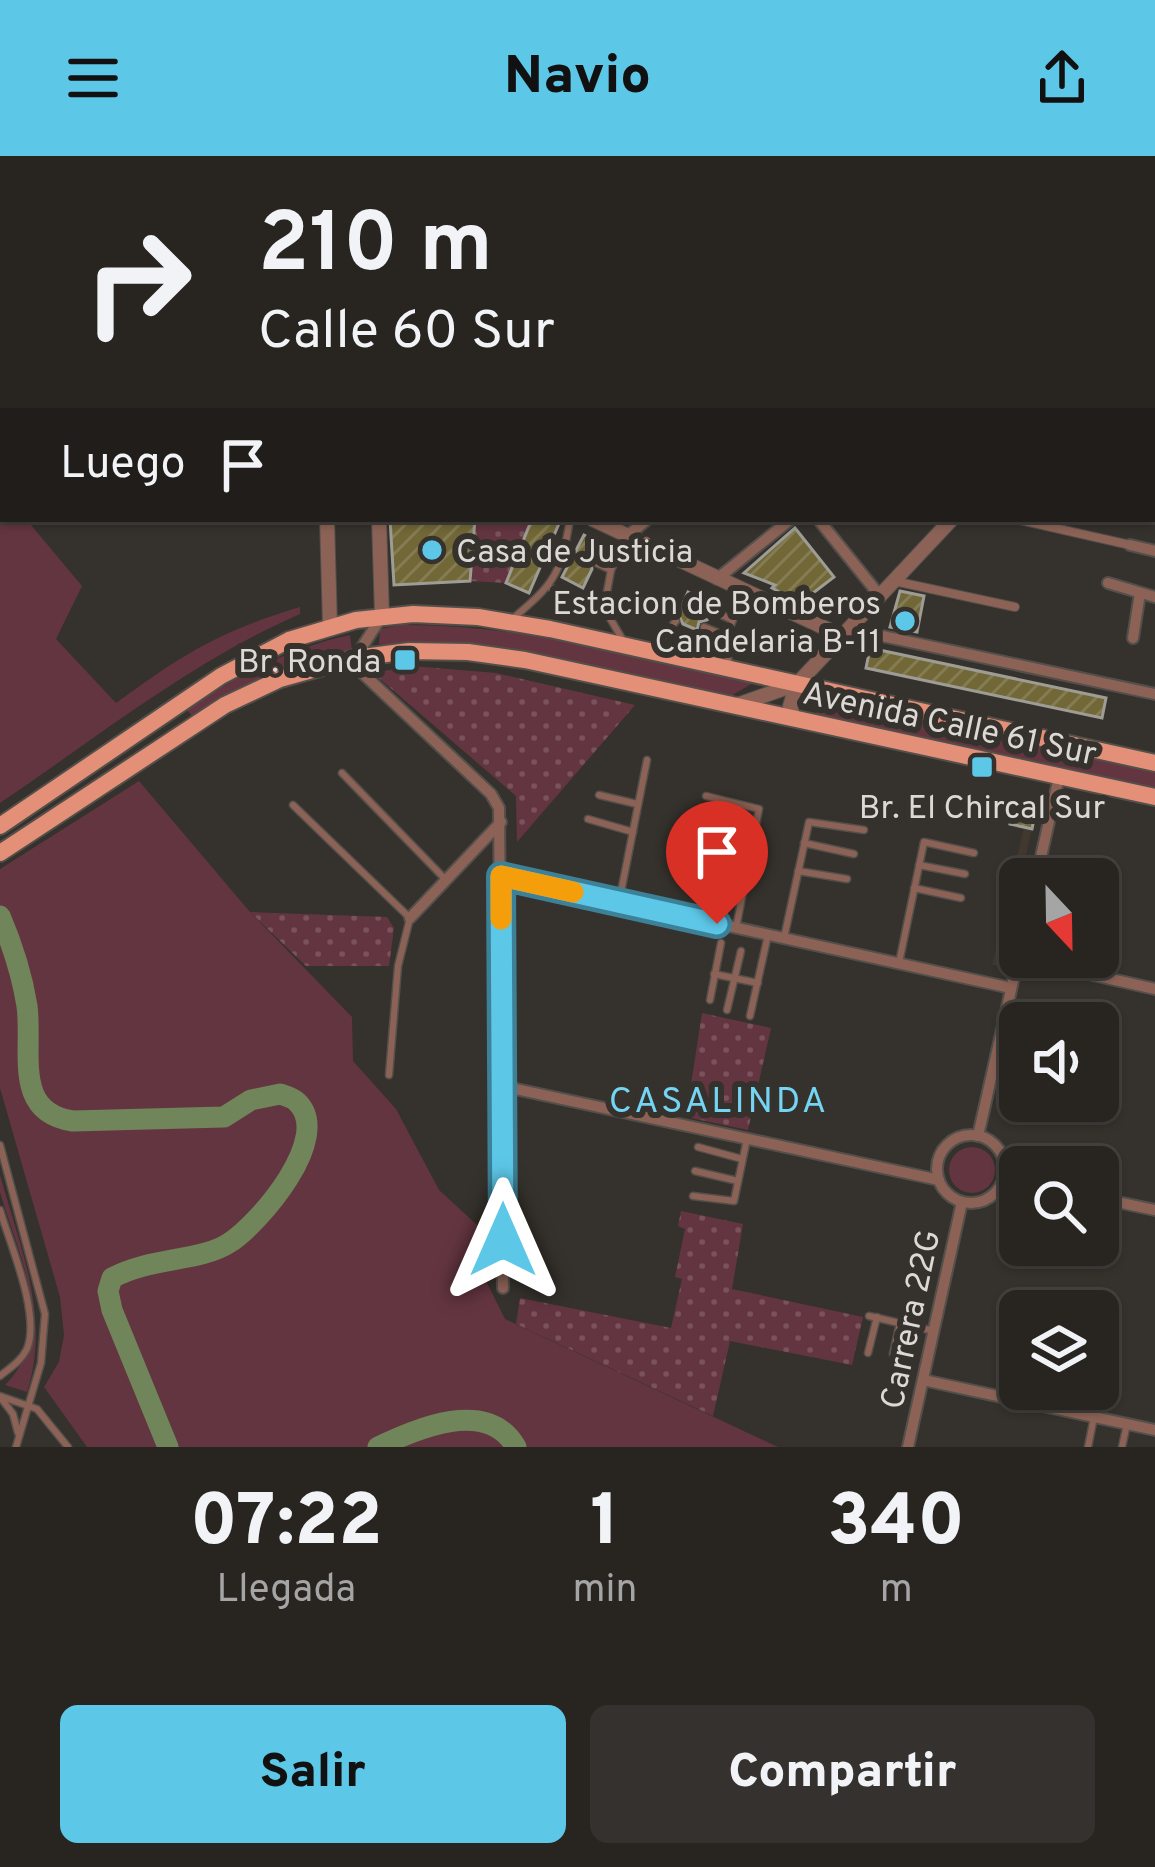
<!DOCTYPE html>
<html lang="es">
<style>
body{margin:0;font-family:Overpass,sans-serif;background:#34312e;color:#f1f3f6;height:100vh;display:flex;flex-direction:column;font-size:45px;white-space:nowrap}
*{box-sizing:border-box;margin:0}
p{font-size:39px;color:#a5a5a5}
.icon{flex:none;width:66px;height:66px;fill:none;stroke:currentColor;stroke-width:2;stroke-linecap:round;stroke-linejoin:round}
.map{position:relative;height:1291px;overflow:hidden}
.sheet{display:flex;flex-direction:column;background:#282521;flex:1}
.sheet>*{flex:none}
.top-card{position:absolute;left:0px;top:0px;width:1155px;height:366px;box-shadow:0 3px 9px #0004,0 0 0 3px #44423f;background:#282521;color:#f1f3f6;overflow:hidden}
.needle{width:78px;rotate:158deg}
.fabs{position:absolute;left:999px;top:702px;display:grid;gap:24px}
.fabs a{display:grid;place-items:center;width:120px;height:120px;border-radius:18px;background:#282521;box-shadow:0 3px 9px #0004,0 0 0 3px #44423f;font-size:60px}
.pin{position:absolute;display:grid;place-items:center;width:102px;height:102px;color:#fff;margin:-123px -51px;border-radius:50% 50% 50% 0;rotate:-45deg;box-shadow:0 0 12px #0007}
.pin .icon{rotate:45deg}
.me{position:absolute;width:132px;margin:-66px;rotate:0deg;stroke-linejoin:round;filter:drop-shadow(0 0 9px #0008)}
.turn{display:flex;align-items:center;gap:42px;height:252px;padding:0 60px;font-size:54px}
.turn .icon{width:156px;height:156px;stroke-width:2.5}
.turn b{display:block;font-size:84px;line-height:102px}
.then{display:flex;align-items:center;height:114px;padding:0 60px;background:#0003;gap:24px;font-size:45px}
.eta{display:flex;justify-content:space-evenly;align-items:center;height:204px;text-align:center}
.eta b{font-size:72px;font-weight:800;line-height:84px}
.button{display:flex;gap:24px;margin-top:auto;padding:24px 60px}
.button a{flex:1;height:138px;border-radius:18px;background:#5dc7e8;color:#111;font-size:48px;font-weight:800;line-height:138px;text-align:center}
.button a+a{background:#34312e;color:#f1f3f6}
header{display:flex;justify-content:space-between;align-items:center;height:156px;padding:0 60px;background:#5dc7e8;color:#111;font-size:54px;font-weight:800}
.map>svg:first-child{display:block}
</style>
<header><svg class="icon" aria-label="menu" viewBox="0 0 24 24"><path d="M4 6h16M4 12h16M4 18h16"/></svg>Navio<svg class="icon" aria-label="share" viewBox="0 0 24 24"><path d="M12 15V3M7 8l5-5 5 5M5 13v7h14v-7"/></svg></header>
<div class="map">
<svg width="1155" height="1291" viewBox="0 0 1155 1291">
<defs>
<pattern id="park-dots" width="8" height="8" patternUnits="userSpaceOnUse" patternTransform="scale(3)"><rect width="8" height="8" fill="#633540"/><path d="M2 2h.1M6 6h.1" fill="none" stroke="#79525b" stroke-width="1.8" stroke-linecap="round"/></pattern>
<pattern id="building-hatch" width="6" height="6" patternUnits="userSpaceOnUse" patternTransform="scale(3)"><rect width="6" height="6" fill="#716737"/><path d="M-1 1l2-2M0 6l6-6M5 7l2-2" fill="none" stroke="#857c53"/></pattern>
</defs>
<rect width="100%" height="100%" fill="#35312c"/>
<path fill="#41382f" d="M 1024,671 L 1032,673 L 1001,809 L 992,809 Z"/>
<g fill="#633540">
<path d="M 0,4 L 3,363 L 26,363 L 82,430 L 56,483 L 116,547 C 183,498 220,475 300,451 L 300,458 C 192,505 98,581 0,647 Z"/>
<path d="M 401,469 C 521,468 637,500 753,527 L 729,541 C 613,516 498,483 379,488 L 380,473 Z"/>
<path d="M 350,479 L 352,495 L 285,513 L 192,560 L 187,554 C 238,519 289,492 350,479 Z"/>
<path d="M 819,543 L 1155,614 L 1155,633 L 816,560 Z"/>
<path d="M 139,625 L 250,756 L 352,861 L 353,905 L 396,953 L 439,1034 L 489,1080 L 485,1123 L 505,1163 L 778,1291 L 87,1291 L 44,1231 L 59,1206 L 64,1179 L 60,1141 L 0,932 L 0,713 Z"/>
<circle cx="972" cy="1014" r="23"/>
<path d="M 0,1019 C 20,1091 51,1162 27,1236 L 5,1229 C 60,1174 18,1100 0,1036 Z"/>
</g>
<g fill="url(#park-dots)">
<path d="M 475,363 L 533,363 L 505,427 L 470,425 Z"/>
<path d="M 412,510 L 496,517 L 635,549 L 517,686 L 516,640 L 373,517 Z"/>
<path d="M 250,756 L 387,761 L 394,772 L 389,810 L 306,810 Z"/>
<path d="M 702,857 L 771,872 L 748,974 L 686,961 Z"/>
<path d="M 681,1055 L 743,1068 L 732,1133 L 863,1161 L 852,1209 L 730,1185 L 713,1260 L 516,1168 L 520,1142 L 671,1172 L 682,1123 L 675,1121 L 685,1073 L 678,1070 Z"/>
</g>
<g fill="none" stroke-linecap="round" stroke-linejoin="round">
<g stroke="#708559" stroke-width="21">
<path d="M 0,760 C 12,788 22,819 27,850 C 33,895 12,956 73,965 L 224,961 L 251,944 L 280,938 C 286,940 293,942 297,946 C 334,981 259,1068 229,1087 C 200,1106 150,1101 112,1122 L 108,1135 L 112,1154 L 168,1291"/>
<path d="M 378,1291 C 417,1273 487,1241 516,1291"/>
</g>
</g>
<g fill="url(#building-hatch)" stroke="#9d9c95" stroke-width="3">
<path d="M 390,363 L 475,363 L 470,425 L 394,429 Z"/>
<path d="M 532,363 L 561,363 L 529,437 L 506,427 Z"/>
<path d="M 795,372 L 834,421 L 800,447 L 772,432 L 775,429 L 744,417 Z"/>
<path d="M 584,379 L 605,389 L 599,400 L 590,403 L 592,413 L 583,432 L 562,421 Z"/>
<path d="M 900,435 L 924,440 L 917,476 L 890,471 Z"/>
<path d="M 688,436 L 712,448 L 705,453 L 707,464 L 699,466 L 697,474 L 683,468 L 678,458 Z"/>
<path d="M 870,492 L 1106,542 L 1102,562 L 866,512 Z"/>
<path d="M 1014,648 L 1036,653 L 1032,673 L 1010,668 Z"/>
</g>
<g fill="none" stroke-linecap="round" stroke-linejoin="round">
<g stroke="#534f4a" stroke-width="9">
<g id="service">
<path d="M 596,407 L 611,414"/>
<path d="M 551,432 L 604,452"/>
<path d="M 511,464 C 554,428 561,419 570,363"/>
<path d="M 704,471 L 726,480 L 733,464 L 712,455"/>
<path d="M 726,481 L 729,510"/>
<path d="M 624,486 L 604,452 L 611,414 L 626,383"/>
<path d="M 651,494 L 676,465"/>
<path d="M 342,617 L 446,724"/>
<path d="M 599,639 L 637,648"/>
<path d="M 706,640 L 759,653 L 736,772"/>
<path d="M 293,649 L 410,762 L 398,810 L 389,919"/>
<path d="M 588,663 L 633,676"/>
<path d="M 699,667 L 754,679"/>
<path d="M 804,687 L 854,698"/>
<path d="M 695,691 L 749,704"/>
<path d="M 919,709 L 965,718"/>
<path d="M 798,715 L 847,723"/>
<path d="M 914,732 L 961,742"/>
<path d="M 619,746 L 647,604"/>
<path d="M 784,782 L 809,666 L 864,674"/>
<path d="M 899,807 L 924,686 L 974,697"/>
<path d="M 714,818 L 758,827"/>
<path d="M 710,844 L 721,787"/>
<path d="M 727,854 L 741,795"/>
<path d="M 750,860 L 768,779"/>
<path d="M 0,989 L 45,1158 L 41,1207 L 16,1291"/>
<path d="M 698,991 L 742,1003"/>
<path d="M 695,1015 L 738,1025"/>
<path d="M 693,1040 L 734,1045 L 747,983"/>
<path d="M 0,1054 C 10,1088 41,1159 27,1193 C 21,1205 10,1212 0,1220"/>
<path d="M 869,1160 L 934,1175"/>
<path d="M 868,1197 L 877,1161"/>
<path d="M 893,1198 L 900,1167"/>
<path d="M 0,1240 L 37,1253 L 68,1291"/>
<path d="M 1,1242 L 13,1258 L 18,1277"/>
<path d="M 1088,1291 L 1094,1261"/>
<path d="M 1122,1291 L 1127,1268"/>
</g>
</g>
<g stroke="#534f4a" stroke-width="10">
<g id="pedestrian">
<path d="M 1015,363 L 1130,389"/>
<path d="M 894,425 L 1015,451"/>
</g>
</g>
<g stroke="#534f4a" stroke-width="14">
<g id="minor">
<path d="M 371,0 L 373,3"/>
<path d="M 636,0 L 639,3"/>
<path d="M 95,3 L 99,0"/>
<path d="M 235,3 L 239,0"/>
<path d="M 521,3 L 525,0"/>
<path d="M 664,3 L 668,0"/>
<path d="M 802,3 L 806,0"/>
<path d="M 953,3 L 956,0"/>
<path d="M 1096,3 L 1100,0"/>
<path d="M 818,363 L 880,440"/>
<path d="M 627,380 L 648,363"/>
<path d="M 1130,389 L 1155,395"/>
<path d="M 717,423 L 791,363"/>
<path d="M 1108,427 L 1155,441"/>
<path d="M 382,460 L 355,502 L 358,513 L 491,638 L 499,652 L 503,1132"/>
<path d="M 849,473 L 1155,538"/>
<path d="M 1133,482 L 1140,437"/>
<path d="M 501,720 L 1011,832"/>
<path d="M 1036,723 L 1059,621"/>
<path d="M 410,762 L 501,666"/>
<path d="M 1018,802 L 1155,833"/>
<path d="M 502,930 L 939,1024"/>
<circle cx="971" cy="1013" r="34"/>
<path d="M 978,980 L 1020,794"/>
<path d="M 1098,1042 L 1155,1054"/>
<path d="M 923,1224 L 1155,1274"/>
<path d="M 908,1291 L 962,1046"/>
</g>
</g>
<g stroke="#534f4a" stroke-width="16">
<g id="tertiary">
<path d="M 75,0 L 79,3"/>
<path d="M 898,0 L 900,3"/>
<path d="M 380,3 L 384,0"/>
<path d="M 1152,257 L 1155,257"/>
<path d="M 327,363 L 330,470"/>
<path d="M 379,363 L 382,460"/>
<path d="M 592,363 L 842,480"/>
<path d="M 734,550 L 797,528"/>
<path d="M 794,563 L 790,550 L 797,528 L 952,363"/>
</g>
</g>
<g stroke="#534f4a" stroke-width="20">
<g id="primary">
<path d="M 0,670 L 221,520 L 289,484 L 356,464 L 413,458 L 478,461 L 550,473 L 1155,607"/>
<path d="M 0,697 L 225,549 L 280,523 L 355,502 L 409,495 L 468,496 L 525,504 L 1155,641"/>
</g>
</g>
<use href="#service" stroke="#8c6256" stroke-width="6"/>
<use href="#pedestrian" stroke="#8c6256" stroke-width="8"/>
<use href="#minor" stroke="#8c6256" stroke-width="10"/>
<use href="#tertiary" stroke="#8c6256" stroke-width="14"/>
<use href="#primary" stroke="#e48f78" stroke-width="16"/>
</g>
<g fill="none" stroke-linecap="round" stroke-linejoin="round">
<g stroke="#3c8197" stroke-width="30">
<path id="route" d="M 503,1084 L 501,720 L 717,768"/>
</g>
<use href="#route" stroke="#5dc7e8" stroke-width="21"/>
<path stroke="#f59e0b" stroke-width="21" d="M 501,763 L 501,720 L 573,736"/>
</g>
<g fill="#5dc7e8" stroke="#35312c" stroke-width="4.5">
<circle cx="432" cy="394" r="12"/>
<circle cx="905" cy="465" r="12"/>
<rect x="393" y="492" width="24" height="24" rx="6"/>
<rect x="970" y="599" width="24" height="24" rx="6"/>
</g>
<g text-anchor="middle" stroke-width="12" stroke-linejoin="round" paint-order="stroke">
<g font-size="33" fill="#dbd8d5" stroke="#35312c" text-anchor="end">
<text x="456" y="406" text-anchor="start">Casa de Justicia</text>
<text x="881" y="458">Estacion de Bomberos<tspan x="881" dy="38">Candelaria B-11</tspan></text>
<text x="381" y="516">Br. Ronda</text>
<text x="982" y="662" text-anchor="middle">Br. El Chircal Sur</text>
</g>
<g font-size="33" fill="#dbd8d5" stroke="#35312c">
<text transform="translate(950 566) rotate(12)" y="12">Avenida Calle 61 Sur</text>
<text transform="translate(909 1163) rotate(-78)" y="12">Carrera 22G</text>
</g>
<g font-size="36" letter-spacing="3" fill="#74d4f3" stroke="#35312c">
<text x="719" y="956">CASALINDA</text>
</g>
</g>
</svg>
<div class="fabs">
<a><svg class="needle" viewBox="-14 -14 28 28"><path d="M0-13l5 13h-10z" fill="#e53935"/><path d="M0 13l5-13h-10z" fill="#a5a5a5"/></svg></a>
<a><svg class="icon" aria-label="sound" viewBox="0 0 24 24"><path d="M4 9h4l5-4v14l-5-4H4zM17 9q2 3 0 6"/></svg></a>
<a><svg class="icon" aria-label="search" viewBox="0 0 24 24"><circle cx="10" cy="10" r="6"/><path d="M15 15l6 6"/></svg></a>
<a><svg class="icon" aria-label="layers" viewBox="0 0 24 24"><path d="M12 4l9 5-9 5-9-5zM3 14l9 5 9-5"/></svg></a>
</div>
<div class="pin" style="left:717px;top:768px;background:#d93025"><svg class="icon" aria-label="arrive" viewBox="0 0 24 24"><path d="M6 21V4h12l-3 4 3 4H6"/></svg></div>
<svg class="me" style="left:503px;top:1084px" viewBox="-20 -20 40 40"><path d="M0-17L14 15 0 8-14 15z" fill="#5dc7e8" stroke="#fff" stroke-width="4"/></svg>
<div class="top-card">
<div class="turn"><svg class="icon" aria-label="right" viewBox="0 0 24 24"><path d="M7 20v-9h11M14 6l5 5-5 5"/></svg><div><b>210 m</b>Calle 60 Sur</div></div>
<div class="then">Luego<svg class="icon" aria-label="arrive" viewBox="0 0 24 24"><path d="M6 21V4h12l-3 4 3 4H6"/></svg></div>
</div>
</div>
<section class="sheet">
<div class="eta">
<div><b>07:22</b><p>Llegada</p></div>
<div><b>1</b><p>min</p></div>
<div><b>340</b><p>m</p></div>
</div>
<div class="button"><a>Salir</a><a>Compartir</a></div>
</section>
